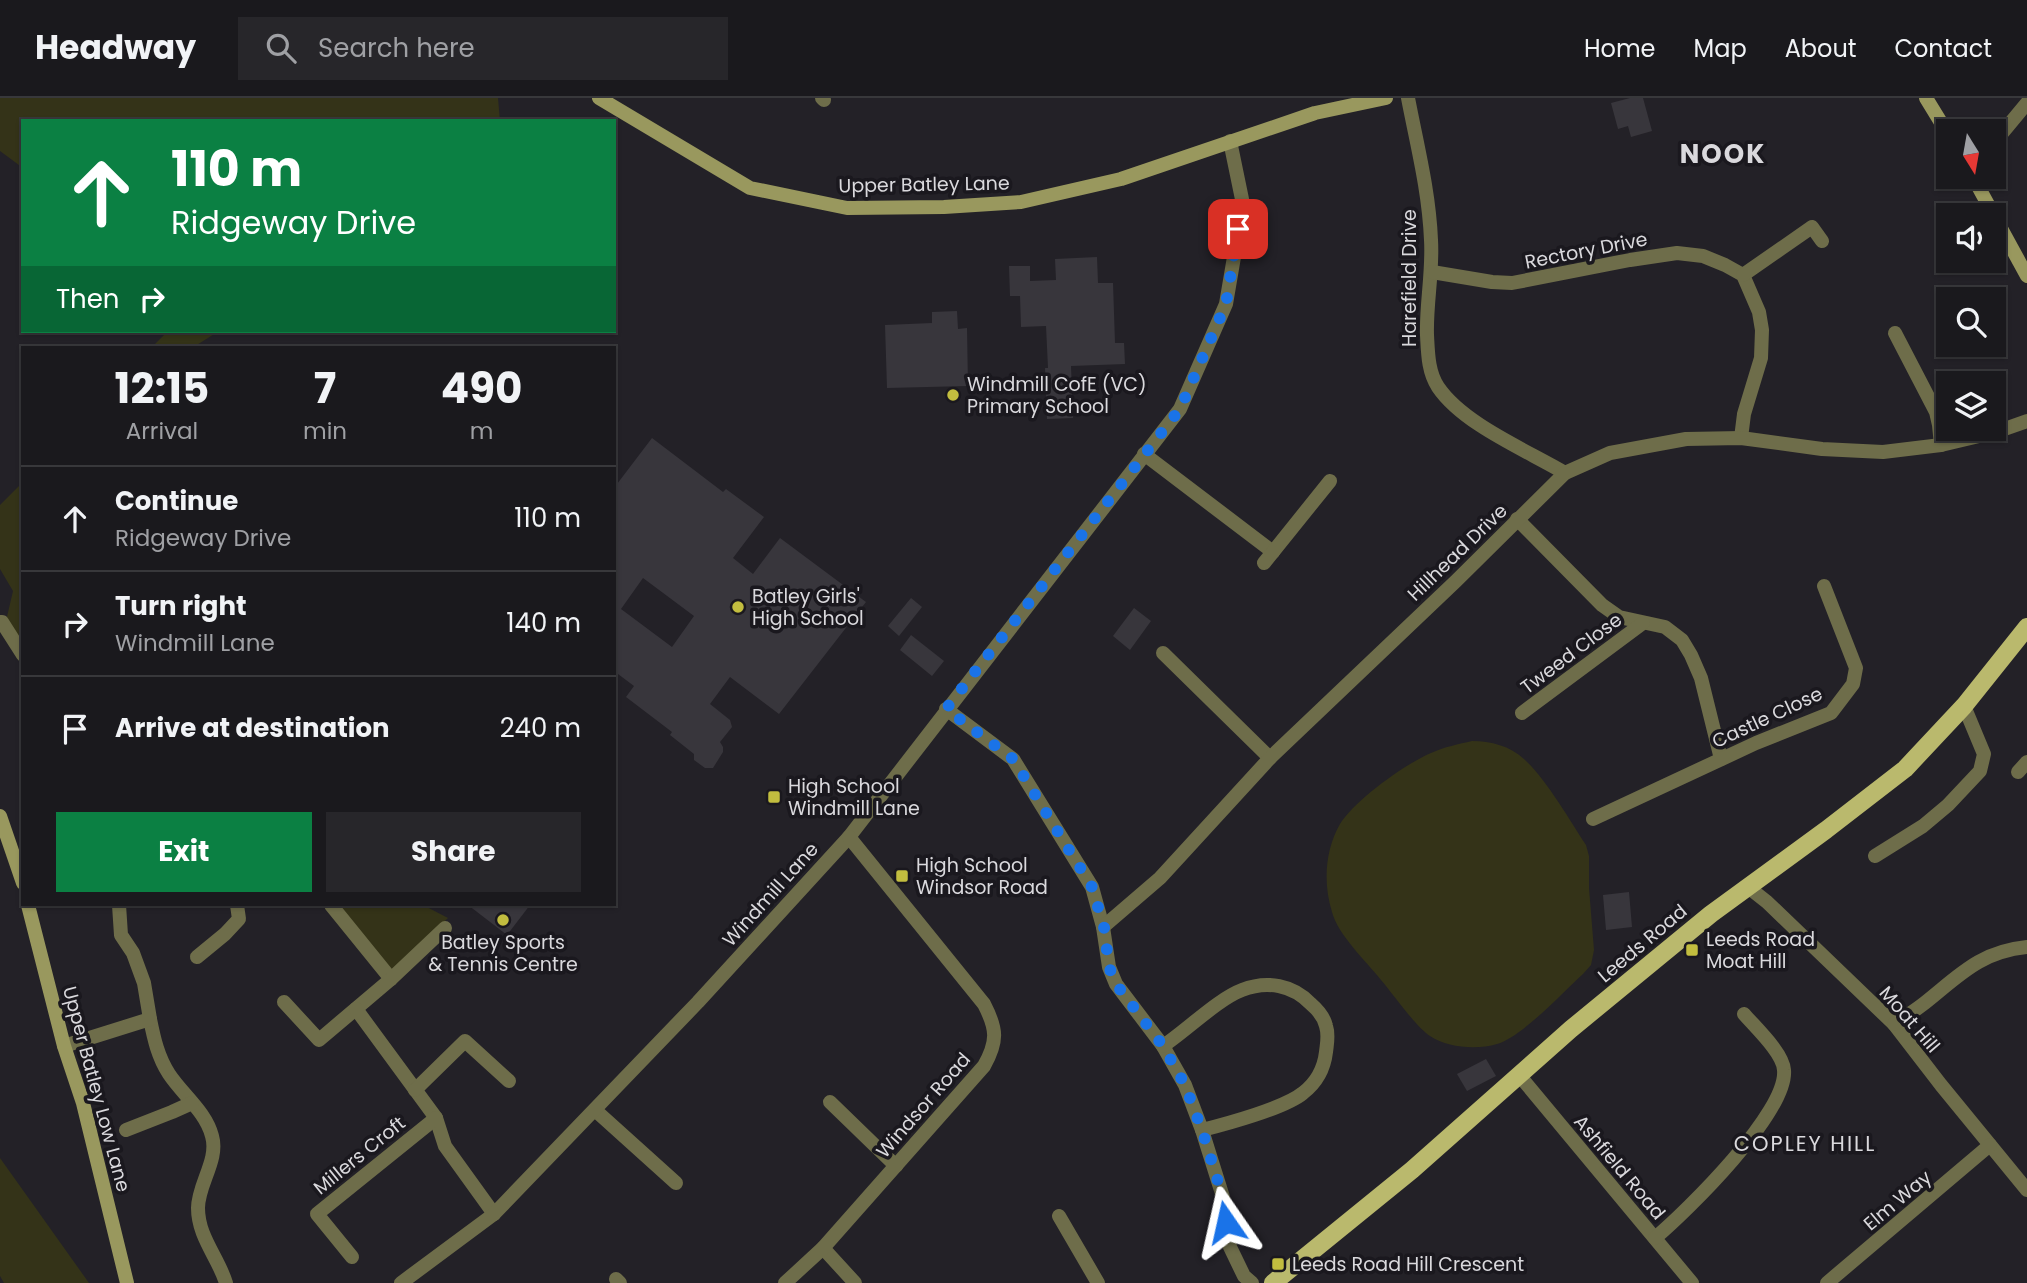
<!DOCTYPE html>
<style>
body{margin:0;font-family:Poppins,sans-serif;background:#27262a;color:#f1f3f6;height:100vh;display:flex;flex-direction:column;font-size:26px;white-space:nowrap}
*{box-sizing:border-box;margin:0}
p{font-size:23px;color:#9fa0a4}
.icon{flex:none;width:38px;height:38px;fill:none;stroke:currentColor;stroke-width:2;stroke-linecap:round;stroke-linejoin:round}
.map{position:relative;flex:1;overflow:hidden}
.panel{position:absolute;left:21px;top:248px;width:595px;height:560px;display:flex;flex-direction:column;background:#1a191d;border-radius:0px;box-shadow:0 2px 5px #0004,0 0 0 2px #38383b}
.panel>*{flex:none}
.guide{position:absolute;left:21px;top:21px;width:595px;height:214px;border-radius:0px;box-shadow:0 2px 5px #0004,0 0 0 2px #38383b;background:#0b8043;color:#fff;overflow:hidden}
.needle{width:46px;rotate:169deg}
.buttons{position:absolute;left:1936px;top:21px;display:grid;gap:14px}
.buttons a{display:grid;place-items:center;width:70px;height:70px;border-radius:0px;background:#1a191d;box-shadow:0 2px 5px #0004,0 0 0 2px #38383b;font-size:35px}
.pin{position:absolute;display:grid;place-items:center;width:60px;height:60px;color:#fff;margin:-30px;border-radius:14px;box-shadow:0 4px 10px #0006}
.me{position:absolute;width:77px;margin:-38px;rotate:349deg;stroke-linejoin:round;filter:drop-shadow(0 0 5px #0008)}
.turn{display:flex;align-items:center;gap:24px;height:147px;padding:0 35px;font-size:32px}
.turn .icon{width:91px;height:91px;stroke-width:2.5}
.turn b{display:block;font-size:49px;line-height:60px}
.then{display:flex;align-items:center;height:66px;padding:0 35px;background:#0003;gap:14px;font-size:26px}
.eta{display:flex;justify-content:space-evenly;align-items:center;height:119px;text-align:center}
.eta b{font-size:42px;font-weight:700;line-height:49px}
.primary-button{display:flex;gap:14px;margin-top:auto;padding:14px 35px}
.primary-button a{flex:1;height:80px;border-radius:0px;background:#0b8043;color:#fff;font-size:28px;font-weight:700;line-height:80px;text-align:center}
.primary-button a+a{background:#27262a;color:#f1f3f6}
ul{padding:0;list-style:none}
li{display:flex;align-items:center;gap:21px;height:105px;padding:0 35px;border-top:2px solid #38383b}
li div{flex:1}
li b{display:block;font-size:26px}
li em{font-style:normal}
header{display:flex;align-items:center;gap:42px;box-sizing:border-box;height:98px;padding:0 35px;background:#1a191d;border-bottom:2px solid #38383b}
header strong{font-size:33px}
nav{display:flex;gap:38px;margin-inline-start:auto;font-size:24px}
.search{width:490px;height:63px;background:#27262a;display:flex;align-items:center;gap:18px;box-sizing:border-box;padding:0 24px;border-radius:0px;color:#9fa0a4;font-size:26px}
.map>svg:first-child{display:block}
</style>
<header>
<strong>Headway</strong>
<div class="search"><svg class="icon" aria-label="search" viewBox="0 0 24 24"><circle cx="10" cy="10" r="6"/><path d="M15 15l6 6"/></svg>Search here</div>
<nav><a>Home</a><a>Map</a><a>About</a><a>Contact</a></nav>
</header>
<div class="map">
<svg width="2027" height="1185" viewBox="0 0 2027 1185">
<rect width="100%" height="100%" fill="#232127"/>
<g fill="#343318">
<path d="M 0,0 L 498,0 L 500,23 L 23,23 L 23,70 L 0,53 Z"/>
<path d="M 168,233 L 219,233 L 192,250 L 151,250 Z"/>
<path d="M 23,384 L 23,550 L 6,523 L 13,493 L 0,471 L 0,407 Z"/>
<path d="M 1472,643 C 1491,643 1510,648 1524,661 C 1546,681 1569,721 1586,747 L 1589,758 L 1589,790 L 1594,852 L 1591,867 L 1583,876 C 1562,895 1523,938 1497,946 C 1477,952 1448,950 1430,938 C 1416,929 1393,896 1381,882 C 1366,863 1338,837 1332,814 C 1323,785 1325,752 1340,726 C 1355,702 1405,666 1431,655 C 1444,649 1459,646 1472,643 Z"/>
<path d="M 337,807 L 423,807 L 448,820 L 392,873 Z"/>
<path d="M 0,1060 L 89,1185 L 4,1185 L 0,1178 Z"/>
</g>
<g fill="#38363c" fill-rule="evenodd">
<path d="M 1630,0 L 1643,0 L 1652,33 L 1631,39 L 1628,28 L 1618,31 L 1611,5 Z"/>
<path d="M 1097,159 L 1098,185 L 1113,185 L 1115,245 L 1124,245 L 1125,266 L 1071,268 L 1073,320 L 1047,321 L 1045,270 L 1048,270 L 1046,228 L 1021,229 L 1020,198 L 1010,198 L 1009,168 L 1030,168 L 1030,183 L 1056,182 L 1055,161 Z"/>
<path d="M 957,213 L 958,231 L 967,230 L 968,288 L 887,290 L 885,227 L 932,225 L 932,214 Z"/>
<path d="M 652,340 L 723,394 L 726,391 L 764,419 L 733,460 L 753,476 L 780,440 L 866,504 L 779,616 L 730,579 L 710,606 L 730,622 L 732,629 L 720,644 L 723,649 L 723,654 L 713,670 L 705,670 L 694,662 L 694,656 L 670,637 L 672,634 L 626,599 L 634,588 L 614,573 L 614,390 ZM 643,480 L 694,518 L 672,549 L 621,511 Z"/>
<path d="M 911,500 L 922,509 L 899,538 L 888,528 Z"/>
<path d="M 1134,510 L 1151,523 L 1130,552 L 1113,538 Z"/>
<path d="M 911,537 L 944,563 L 932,578 L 900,552 Z"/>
<path d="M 1629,794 L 1632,829 L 1606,832 L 1603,797 Z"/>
<path d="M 468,807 L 530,807 L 507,837 Z"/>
<path d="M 1486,961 L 1496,978 L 1467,993 L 1457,976 Z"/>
</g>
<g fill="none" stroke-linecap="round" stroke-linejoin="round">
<g stroke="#6e6d4a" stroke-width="14">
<path d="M 822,0 L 824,2"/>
<path d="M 1408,0 C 1417,47 1429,93 1431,142 C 1433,174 1426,206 1427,237 C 1428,255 1428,274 1438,289 C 1463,326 1526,352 1565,375"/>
<path d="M 1993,46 L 2027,5"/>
<path d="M 1432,174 L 1492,184 L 1512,185 L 1630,162 L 1677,155 L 1703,158 L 1725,167 L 1743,177 L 1759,214 L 1762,232 L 1761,260 L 1744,316 L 1741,340"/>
<path d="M 1743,177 L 1812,129 L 1822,143"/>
<path d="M 1895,235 L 1936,314 L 1939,327 L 1941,347"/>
<path d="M 1144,356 L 1273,454"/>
<path d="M 1517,421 L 1602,507 L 1619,519 L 1665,529 L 1682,542 L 1691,557 L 1701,580 L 1721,661"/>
<path d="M 1264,465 L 1330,383"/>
<path d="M 0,524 L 2,524 L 23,557"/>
<path d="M 1163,555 L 1270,660"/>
<path d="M 946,611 L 1013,661 L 1092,789 L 1103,829 L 1109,869 L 1116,886 L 1163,948 L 1185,987 L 1202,1032 L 1223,1099 L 1230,1149 L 1244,1178 L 1252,1185"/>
<path d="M 1522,615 L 1643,525"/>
<path d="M 2018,674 L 2027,664"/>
<path d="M 1593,721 L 1756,645 L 1831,615 L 1853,586 L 1856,570 L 1824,488"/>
<path d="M 1875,758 L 1923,728 L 1948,707 L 1980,673 L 1984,656 L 1964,608"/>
<path d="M 1748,789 L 1767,804 L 1894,926 L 1941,987 L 2027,1092"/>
<path d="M 331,807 L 391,881"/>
<path d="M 1103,829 L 1160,780 L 1270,660 L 1456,483 L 1565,375 L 1610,355 L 1686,341 L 1741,340 L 1822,351 L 1883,354 L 1941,347 L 1996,334 L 2027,323"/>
<path d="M 197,859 L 225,836 L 239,821 L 237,807"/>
<path d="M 284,904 L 319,942 L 391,881 L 445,830"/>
<path d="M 356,911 L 436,1020 L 445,1048 L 494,1116"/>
<path d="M 150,921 C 154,941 158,959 169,976 C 183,997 206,1014 212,1038 C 219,1062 198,1086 198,1110 C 198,1139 218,1159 226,1185"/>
<path d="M 1894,926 C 1903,920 1913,914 1922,907 C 1958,879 1978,854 2027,849"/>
<path d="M 64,948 L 150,921 L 144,885 L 133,855 L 121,837 L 119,807"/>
<path d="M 1163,948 C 1187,932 1218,901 1242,892 C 1267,882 1293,887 1311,906 C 1318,912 1324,919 1326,928 C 1329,937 1327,945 1326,954 C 1324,971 1316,985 1303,995 C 1285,1010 1226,1026 1202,1032"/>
<path d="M 1519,977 L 1692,1185"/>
<path d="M 415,992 L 465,943 L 509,983"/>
<path d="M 830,1004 L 896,1068"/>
<path d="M 595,1012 L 676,1085"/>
<path d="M 126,1032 L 172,1014 L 192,1005"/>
<path d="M 1059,1118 L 1098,1185"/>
<path d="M 1655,1140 C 1687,1113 1788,1014 1784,972 C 1783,955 1756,930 1744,916"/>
<path d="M 823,1150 L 855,1185"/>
<path d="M 352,1159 L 317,1116 L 436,1020"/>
<path d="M 616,1181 L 620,1185"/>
<path d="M 401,1185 L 494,1116 L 698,904 L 849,739 L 1180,311 L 1226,206 L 1243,106 L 1230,43"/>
<path d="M 785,1185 L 823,1150 L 984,968 C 998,943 997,931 984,906 L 849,739"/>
<path d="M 1827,1185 L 1990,1047"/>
</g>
<g stroke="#99985e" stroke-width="14">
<path d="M 599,0 L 750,90 L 847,110 L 944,109 L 1021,104 L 1121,81 L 1315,15 L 1386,0"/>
<path d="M 1926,0 L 1948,36"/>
<path d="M 1973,79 L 2027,178"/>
<path d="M 0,718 L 23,785"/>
<path d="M 28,807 L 64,948 L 83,1005 L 127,1185"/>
</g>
<path stroke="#bab96d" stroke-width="18" d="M 1273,1185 L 1412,1072 L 1571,931 L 1711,816 L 1826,732 L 1905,671 L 1964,608 L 2027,529"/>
</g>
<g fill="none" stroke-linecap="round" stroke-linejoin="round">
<path stroke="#1a73e8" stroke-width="12" stroke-dasharray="0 21.6" d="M 1226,1124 L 1223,1100 L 1202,1032 L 1185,987 L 1163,948 L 1116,886 L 1109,869 L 1104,829 L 1092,789 L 1013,661 L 946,611 L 1180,311 L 1226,206 L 1238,131"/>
</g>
<g fill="#c2bd3f" stroke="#1a181e" stroke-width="2.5">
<circle cx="953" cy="297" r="7"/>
<circle cx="738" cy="509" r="7"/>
<rect x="767" y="692" width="14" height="14" rx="3.5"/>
<rect x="895" y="771" width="14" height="14" rx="3.5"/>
<circle cx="503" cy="822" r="7"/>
<rect x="1685" y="845" width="14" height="14" rx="3.5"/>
<rect x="1271" y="1159" width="14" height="14" rx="3.5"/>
</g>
<g text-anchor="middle" stroke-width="7" stroke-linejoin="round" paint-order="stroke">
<g font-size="19" fill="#dad9dd" stroke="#1a181e">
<text transform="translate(924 86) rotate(-1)" y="7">Upper Batley Lane</text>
<text transform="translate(1586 152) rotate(-11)" y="7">Rectory Drive</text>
<text transform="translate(1409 180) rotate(-90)" y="7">Harefield Drive</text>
<text transform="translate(1457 454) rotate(-44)" y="7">Hillhead Drive</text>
<text transform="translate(1571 555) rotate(-37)" y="7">Tweed Close</text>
<text transform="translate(1767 619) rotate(-25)" y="7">Castle Close</text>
<text transform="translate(770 796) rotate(-48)" y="7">Windmill Lane</text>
<text transform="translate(1642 845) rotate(-40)" y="7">Leeds Road</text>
<text transform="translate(1910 921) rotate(49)" y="7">Moat Hill</text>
<text transform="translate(97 991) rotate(75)" y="7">Upper Batley Low Lane</text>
<text transform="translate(923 1007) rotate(-49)" y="7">Windsor Road</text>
<text transform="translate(359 1057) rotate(-39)" y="7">Millers Croft</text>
<text transform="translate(1620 1069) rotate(50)" y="7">Ashfield Road</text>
<text transform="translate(1897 1102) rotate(-40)" y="7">Elm Way</text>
</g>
<g font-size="19" fill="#dad9dd" stroke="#1a181e" text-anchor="start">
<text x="967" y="293">Windmill CofE (VC)<tspan x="967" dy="22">Primary School</tspan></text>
<text x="752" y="505">Batley Girls'<tspan x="752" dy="22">High School</tspan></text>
<text x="788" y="695">High School<tspan x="788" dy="22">Windmill Lane</tspan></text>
<text x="916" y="774">High School<tspan x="916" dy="22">Windsor Road</tspan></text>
<text x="1706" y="848">Leeds Road<tspan x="1706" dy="22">Moat Hill</tspan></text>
<text x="503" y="851" text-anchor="middle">Batley Sports<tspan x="503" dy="22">&amp; Tennis Centre</tspan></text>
<text x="1292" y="1173">Leeds Road Hill Crescent</text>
</g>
<g font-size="21" letter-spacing="2" fill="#dad9dd" stroke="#1a181e">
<text x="1805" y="1053">COPLEY HILL</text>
</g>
<g font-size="26" font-weight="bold" letter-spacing="2" fill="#dad9dd" stroke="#1a181e">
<text x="1723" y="65">NOOK</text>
</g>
</g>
</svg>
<div class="buttons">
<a><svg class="needle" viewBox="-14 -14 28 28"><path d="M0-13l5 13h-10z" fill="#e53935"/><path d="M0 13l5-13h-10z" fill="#9fa0a4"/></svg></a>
<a><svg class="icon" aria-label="sound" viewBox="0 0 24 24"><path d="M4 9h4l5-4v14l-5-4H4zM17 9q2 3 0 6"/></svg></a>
<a><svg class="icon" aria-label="search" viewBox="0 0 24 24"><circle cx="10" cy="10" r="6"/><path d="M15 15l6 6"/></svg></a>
<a><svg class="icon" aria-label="layers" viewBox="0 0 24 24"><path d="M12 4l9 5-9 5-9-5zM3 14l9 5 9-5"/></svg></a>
</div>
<div class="pin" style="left:1238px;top:131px;background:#d93025"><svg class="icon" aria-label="arrive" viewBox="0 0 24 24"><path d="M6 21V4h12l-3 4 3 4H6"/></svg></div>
<svg class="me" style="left:1226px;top:1124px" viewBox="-20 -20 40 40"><path d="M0-17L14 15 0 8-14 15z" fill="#1a73e8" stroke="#fff" stroke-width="4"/></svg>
<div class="guide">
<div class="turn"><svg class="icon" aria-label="ahead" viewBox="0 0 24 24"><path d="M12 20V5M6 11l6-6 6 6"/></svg><div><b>110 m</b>Ridgeway Drive</div></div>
<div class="then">Then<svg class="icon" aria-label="right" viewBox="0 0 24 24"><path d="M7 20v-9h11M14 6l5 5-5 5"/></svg></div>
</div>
<section class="panel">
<div class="eta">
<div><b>12:15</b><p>Arrival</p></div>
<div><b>7</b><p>min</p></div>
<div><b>490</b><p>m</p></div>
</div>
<ul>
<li><svg class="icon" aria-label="ahead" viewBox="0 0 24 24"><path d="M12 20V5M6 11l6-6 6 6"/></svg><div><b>Continue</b><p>Ridgeway Drive</p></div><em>110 m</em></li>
<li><svg class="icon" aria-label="right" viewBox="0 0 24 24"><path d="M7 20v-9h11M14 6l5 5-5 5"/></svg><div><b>Turn right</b><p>Windmill Lane</p></div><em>140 m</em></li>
<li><svg class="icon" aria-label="arrive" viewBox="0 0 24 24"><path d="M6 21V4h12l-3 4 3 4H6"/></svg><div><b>Arrive at destination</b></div><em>240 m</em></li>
</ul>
<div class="primary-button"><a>Exit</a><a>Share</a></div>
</section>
</div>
